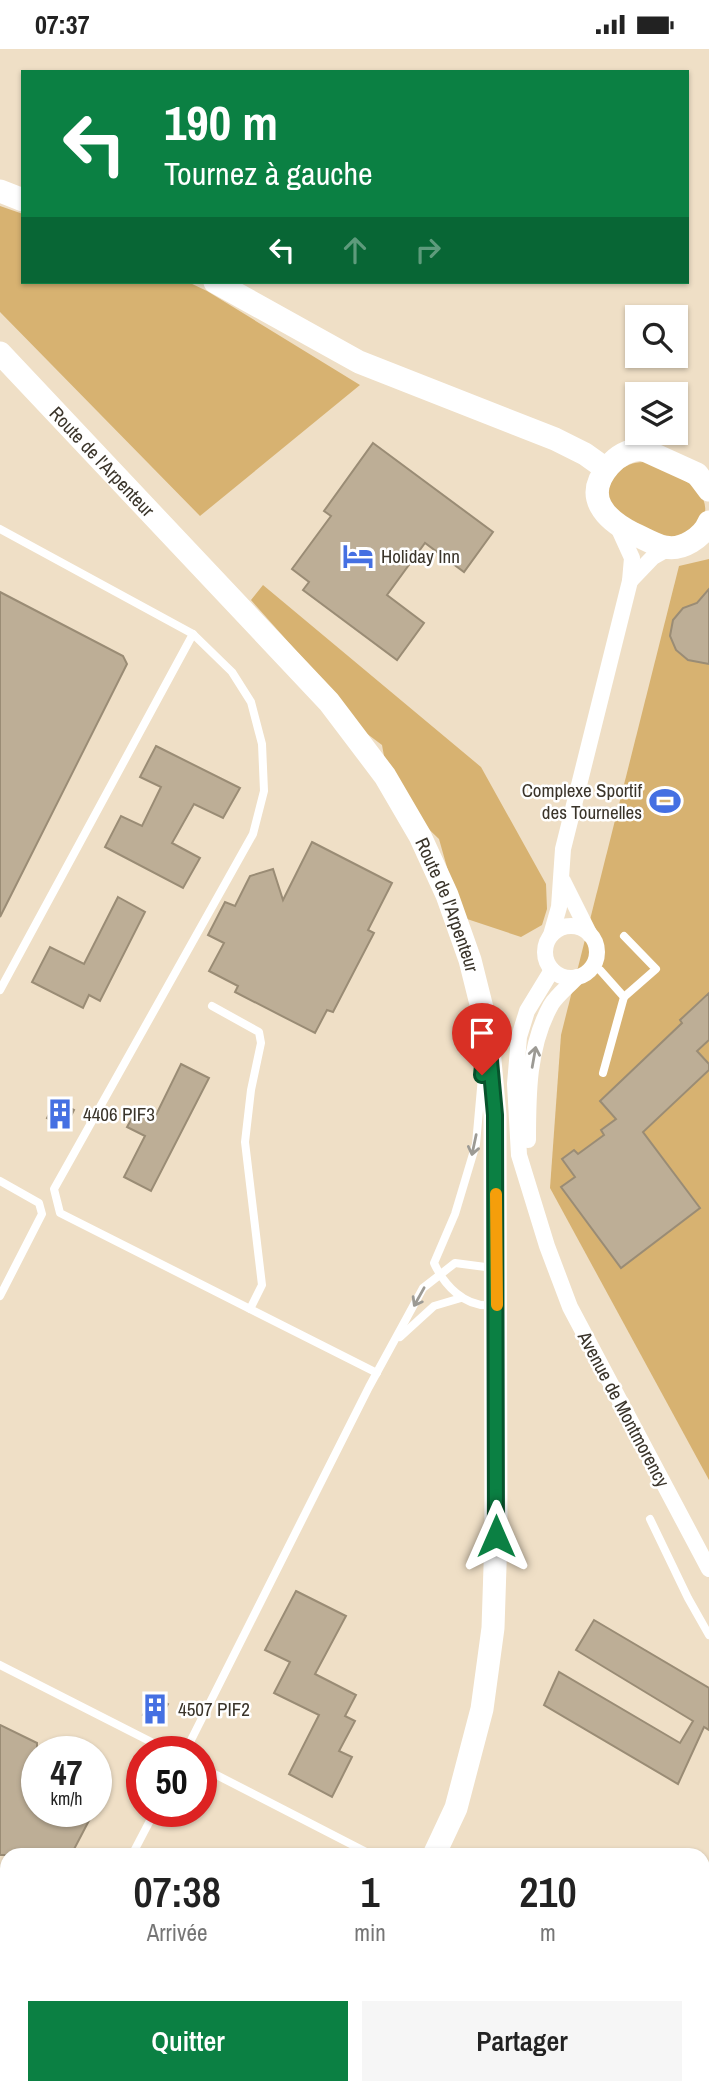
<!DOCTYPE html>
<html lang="fr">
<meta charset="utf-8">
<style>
body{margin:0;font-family:"Archivo Narrow",sans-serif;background:#f6f6f6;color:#222;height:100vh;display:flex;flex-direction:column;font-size:26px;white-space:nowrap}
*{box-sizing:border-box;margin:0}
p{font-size:23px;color:#767676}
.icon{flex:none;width:38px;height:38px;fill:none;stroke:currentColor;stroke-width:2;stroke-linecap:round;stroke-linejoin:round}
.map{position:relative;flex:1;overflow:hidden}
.details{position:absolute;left:0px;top:1799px;width:710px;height:247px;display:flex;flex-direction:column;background:#fff;border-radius:21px 21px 0 0;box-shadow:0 2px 5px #0004}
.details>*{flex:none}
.guide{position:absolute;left:21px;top:21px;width:668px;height:214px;border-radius:0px;box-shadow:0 2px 5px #0004;background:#0b8043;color:#fff;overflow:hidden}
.tools{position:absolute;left:625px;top:256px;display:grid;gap:14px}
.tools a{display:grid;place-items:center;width:63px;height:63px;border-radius:0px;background:#fff;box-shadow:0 2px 5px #0004;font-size:35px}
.speed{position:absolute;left:21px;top:1687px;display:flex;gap:14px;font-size:35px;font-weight:700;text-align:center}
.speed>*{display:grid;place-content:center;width:91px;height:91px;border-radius:50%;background:#fff;box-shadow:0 2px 5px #0004;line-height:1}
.speed small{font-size:18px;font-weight:400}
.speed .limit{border:10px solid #d22;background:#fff;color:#111}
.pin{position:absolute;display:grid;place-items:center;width:60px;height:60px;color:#fff;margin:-72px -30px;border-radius:50% 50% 50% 0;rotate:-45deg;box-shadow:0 0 7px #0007}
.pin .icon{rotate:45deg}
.me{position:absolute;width:77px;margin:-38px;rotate:0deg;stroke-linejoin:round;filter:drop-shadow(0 0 5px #0008)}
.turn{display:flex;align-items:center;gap:24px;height:147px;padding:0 28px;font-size:32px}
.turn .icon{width:91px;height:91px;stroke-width:2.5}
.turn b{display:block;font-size:49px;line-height:60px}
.lanes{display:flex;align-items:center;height:66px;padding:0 28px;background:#0003;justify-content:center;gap:35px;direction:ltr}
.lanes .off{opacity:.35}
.eta{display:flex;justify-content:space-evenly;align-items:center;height:119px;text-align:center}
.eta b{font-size:42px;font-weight:600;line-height:49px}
.button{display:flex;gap:14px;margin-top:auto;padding:14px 28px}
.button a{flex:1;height:80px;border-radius:0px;background:#0b8043;color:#fff;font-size:28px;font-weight:600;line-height:80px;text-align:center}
.button a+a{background:#f6f6f6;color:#222}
.status{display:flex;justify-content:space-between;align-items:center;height:49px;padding:0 35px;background:#fff;direction:ltr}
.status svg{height:19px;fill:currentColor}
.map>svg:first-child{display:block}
</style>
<div class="status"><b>07:37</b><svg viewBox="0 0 49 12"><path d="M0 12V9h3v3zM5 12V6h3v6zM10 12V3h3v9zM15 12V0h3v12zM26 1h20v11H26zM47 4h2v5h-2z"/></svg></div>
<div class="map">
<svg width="709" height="2045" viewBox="0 0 709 2045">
<rect width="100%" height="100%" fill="#efdfc6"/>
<g fill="#d7b271">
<path d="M 0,157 L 23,165 L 23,233 L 188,233 L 207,242 L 360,336 L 200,467 L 0,263 Z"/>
<path d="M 646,413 C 664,422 709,435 705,463 C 704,468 700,473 698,478 L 669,491 C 655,485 636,480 623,471 C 594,451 612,411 646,413 Z"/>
<path d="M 709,510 L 709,1431 L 550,1139 L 561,986 L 679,517 Z"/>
<path d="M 263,536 L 481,718 L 546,835 L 547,860 L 542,876 L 521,888 L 461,868 L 439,790 L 413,765 L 388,729 L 382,696 L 358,678 L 323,632 L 251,551 Z"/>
</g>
<g fill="#bdae96" stroke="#9a8c75" stroke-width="2">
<path d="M 373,394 L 493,483 L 464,523 L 425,494 L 387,546 L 424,574 L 397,611 L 303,541 L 309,533 L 292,520 L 331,467 L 324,462 Z"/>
<path d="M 709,540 L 709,615 L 688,611 L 676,601 L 670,587 L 673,571 L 683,559 L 697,554 Z"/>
<path d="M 0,543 L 123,607 L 127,615 L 0,868 Z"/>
<path d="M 156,697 L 240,739 L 223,769 L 194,755 L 172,794 L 200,809 L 183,839 L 105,798 L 121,767 L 142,777 L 161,738 L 140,728 Z"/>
<path d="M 312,793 L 392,834 L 368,881 L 374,884 L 333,963 L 327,961 L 315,984 L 235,943 L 238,937 L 209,922 L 224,894 L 208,886 L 225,853 L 235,857 L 250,827 L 273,820 L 283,851 Z"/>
<path d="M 118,848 L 145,863 L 100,952 L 89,946 L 83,959 L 32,933 L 50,898 L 84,915 Z"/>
<path d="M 709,944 L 709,991 L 697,1002 L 709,1015 L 709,1021 L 643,1083 L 700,1159 L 621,1219 L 561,1138 L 575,1128 L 562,1110 L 574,1101 L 578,1105 L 604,1086 L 601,1081 L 616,1070 L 600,1052 L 682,974 L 680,971 Z"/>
<path d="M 181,1015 L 209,1029 L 151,1142 L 124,1128 L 145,1087 L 127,1078 L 136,1062 L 155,1068 Z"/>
<path d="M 56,1052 L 74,1061 L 65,1079 L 47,1069 Z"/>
<path d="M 296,1542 L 346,1567 L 315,1625 L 356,1646 L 345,1667 L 355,1672 L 339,1702 L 352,1708 L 332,1748 L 289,1725 L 319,1666 L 274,1644 L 290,1613 L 265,1601 Z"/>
<path d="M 594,1571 L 709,1639 L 709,1681 L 704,1678 L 678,1735 L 544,1656 L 559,1623 L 680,1694 L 693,1672 L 576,1601 Z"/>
<path d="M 154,1647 L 168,1655 L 157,1674 L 143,1666 Z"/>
<path d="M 0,1676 L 37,1694 L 37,1762 L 94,1762 L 71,1806 L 0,1806 Z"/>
</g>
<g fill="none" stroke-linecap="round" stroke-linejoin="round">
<g stroke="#fff" stroke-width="8">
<path d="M 0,480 L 193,585 L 232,623 L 251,653 L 262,695 L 264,742 L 253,785 L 54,1140 L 60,1164 L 377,1324"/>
<path d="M 592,918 L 600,921 L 624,948 L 603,1024"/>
<path d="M 0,941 L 193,585"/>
<path d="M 624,948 L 656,920 L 624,887"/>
<path d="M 212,957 L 259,983 L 261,994 L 251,1041 L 245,1093 L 262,1236 L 250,1260"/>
<path d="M 482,1028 L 476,1095 L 455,1165 L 434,1214 C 444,1236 465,1259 492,1256"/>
<path d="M 0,1132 L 39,1154 L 42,1165 L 0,1247"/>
<path d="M 400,1288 L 434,1257 L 461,1249"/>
<path d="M 650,1470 L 688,1549 L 709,1586"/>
<path d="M 0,1616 L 171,1703"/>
<path d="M 185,1703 L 369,1338 L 423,1239 L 455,1214 L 493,1219"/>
<path d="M 201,1718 L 372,1806"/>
<path d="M 132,1806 L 155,1762"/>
<path d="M 9,2045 L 12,2039"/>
</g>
<g stroke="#fff" stroke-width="16">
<path d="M 630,532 L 653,508 L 669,499"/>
<path d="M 563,832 L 590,886"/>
<circle cx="571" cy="903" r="26"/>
<path d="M 551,886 L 559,858 L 563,800 L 630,532 L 632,509 L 617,476"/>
<path d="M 552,921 L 527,962 L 519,988 L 515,1035 L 519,1106 L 547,1197 L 570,1258 L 709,1520"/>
<path d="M 528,1091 C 528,1046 528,997 551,956 C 557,946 569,937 577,928"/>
</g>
<g stroke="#fff" stroke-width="23">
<path d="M 0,142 L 23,151"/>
<path d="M 215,233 L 359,313 L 555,390 L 585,405 L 606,420"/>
<path id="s1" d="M 0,304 L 329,653 L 385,727 L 420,787 L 447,846 L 470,911 L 487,979 L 495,1066 L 496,1487 L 493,1579 L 482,1660 L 456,1759 L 434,1806"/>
<path d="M 709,441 L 697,425 L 642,400 C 628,401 618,406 609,417 C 582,448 606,471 634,485 C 644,489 654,496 665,498 C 682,502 703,488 709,473"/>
<path d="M 310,2045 L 314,2039"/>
</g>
</g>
<defs><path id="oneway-shaft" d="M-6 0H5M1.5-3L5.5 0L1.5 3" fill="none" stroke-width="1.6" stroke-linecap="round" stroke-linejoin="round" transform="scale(1.75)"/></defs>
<g stroke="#9c9a94">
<use href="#oneway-shaft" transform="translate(534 1008) rotate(-80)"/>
<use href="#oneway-shaft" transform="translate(474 1096) rotate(102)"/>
<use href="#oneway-shaft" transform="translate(419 1248) rotate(119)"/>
</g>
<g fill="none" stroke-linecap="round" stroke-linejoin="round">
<g stroke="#07532c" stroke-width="18">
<path id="route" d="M 482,1026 L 487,979 L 495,1066 L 496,1487"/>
</g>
<use href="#route" stroke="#0b8043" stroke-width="12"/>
<path stroke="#f59e0b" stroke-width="12" d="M 496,1145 L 497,1256"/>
</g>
<defs>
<g id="hotel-bare" transform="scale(2.415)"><path d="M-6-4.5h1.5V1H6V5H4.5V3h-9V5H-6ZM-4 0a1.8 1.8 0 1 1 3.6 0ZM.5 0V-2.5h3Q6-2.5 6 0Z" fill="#4570e2" stroke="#fff" stroke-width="2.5" paint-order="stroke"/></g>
<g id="stadium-bare" transform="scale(2.415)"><path d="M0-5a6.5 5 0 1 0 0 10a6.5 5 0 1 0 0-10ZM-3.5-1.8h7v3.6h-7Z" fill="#4570e2" stroke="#fff" stroke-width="2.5" paint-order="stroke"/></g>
<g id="building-bare" transform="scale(2.415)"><path d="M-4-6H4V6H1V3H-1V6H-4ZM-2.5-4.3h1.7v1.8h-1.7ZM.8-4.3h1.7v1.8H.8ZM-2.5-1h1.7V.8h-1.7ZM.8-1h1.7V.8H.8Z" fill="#4570e2" stroke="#fff" stroke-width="2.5" paint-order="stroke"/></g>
</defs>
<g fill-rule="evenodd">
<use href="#hotel-bare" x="358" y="507"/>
<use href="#stadium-bare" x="665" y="752"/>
<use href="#building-bare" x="60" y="1065"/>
<use href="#building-bare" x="155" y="1660"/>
</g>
<g text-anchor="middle" stroke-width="5" stroke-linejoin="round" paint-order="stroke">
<g font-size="19" fill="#3a342a" stroke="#fff">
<text dy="7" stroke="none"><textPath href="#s1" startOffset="149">Route de l'Arpenteur</textPath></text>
<text dy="7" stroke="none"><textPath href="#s1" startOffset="716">Route de l'Arpenteur</textPath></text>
<text transform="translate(624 1360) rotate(62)" y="7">Avenue de Montmorency</text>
</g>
<g font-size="19" fill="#3a342a" stroke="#fff" text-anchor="start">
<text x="381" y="514">Holiday Inn</text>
<text x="642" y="748" text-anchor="end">Complexe Sportif<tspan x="642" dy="22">des Tournelles</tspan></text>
<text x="83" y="1072">4406 PIF3</text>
<text x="178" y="1667">4507 PIF2</text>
</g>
</g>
</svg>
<div class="tools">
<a><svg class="icon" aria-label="search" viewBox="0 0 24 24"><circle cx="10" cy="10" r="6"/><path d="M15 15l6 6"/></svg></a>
<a><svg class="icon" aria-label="layers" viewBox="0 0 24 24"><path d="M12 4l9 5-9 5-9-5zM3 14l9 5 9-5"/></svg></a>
</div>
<div class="speed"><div>47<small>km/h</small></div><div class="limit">50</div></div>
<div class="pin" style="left:482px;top:1026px;background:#d93025"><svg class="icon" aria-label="arrive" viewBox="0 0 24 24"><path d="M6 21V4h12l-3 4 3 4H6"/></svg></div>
<svg class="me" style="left:496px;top:1487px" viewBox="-20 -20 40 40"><path d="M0-17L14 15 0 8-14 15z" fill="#0b8043" stroke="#fff" stroke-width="4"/></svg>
<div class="guide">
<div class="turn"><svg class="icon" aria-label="left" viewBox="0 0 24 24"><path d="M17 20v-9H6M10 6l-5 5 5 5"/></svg><div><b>190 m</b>Tournez à gauche</div></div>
<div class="lanes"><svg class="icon" aria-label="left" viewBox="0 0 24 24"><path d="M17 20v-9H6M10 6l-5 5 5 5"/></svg><svg class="icon off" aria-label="ahead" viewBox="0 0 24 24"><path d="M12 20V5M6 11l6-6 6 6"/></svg><svg class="icon off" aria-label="right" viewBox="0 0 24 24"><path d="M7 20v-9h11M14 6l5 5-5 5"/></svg></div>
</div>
<section class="details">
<div class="eta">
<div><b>07:38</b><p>Arrivée</p></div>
<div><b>1</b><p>min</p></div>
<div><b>210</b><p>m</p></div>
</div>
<div class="button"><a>Quitter</a><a>Partager</a></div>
</section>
</div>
